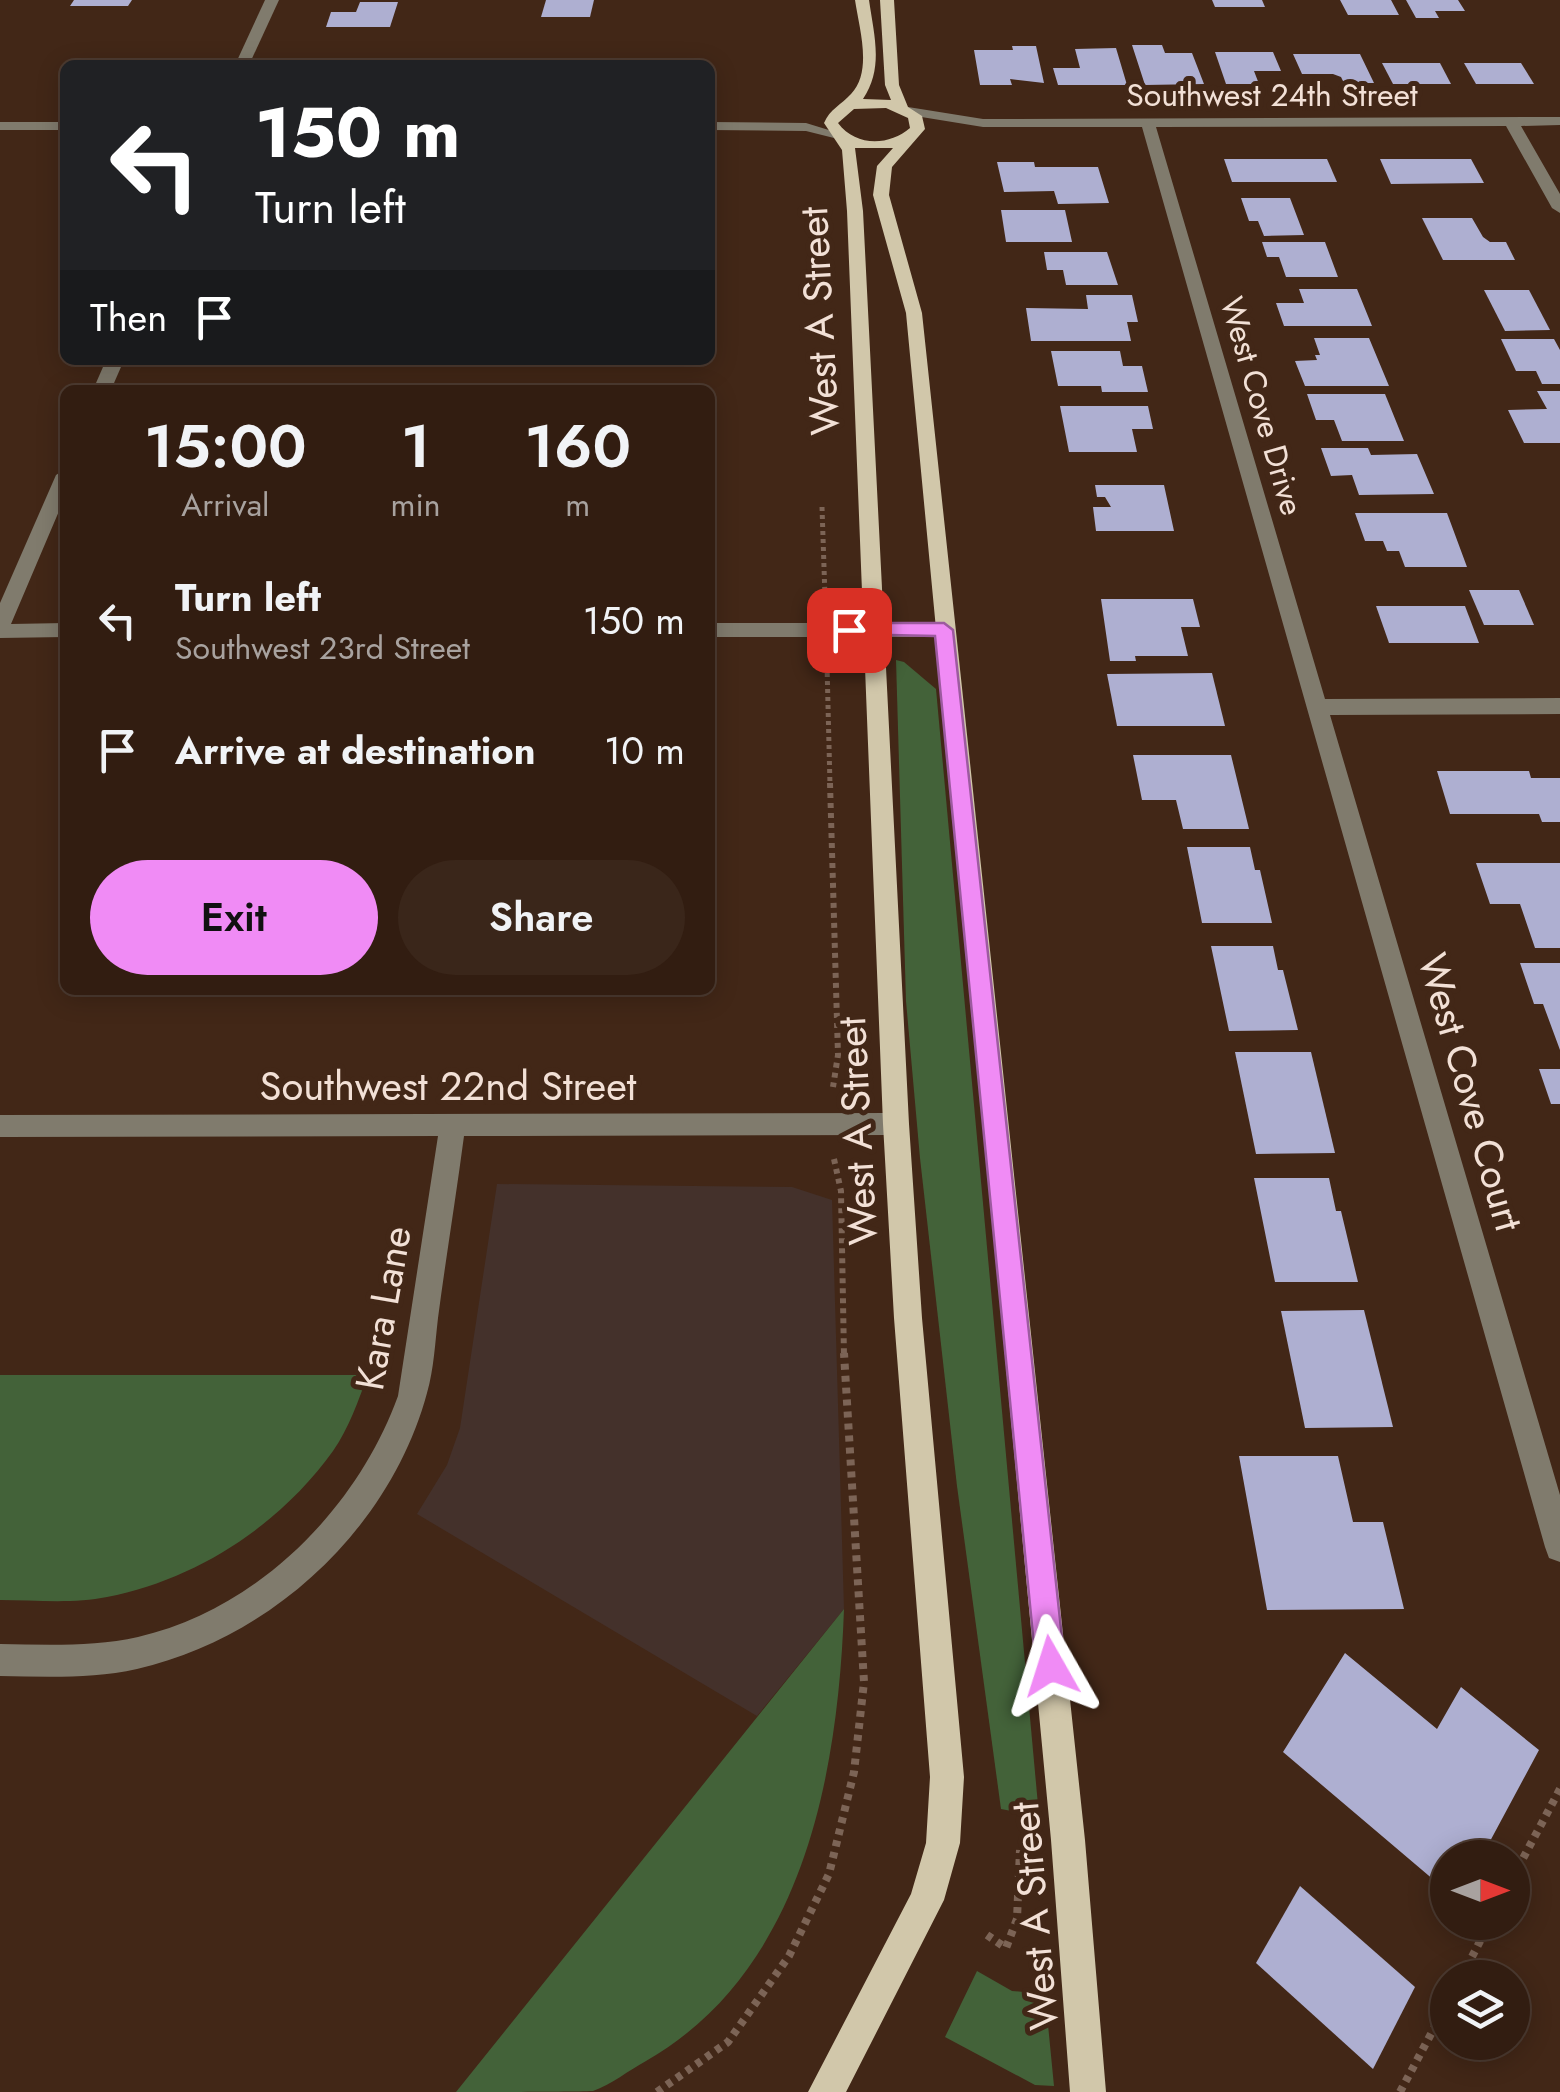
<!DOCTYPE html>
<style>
body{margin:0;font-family:Jost,sans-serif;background:#3a261a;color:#f1f3f6;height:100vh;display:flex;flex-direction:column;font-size:38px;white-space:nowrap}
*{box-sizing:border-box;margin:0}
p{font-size:32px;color:#a8a29f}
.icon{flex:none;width:55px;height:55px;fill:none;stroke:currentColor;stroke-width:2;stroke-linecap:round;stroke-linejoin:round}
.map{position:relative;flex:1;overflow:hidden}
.details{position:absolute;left:60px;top:385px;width:655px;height:610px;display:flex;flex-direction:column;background:#321d11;border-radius:15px;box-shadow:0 5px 25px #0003,0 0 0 2px #4d3b31}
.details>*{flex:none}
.top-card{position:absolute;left:60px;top:60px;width:655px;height:305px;border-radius:15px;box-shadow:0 5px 25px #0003,0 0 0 2px #4d3b31;background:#202124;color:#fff;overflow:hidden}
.needle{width:65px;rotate:90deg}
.tools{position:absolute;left:1430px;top:1840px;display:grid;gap:20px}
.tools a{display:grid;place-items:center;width:100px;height:100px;border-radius:50%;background:#321d11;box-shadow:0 5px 25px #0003,0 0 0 2px #4d3b31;font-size:50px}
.pin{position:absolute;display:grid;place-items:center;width:85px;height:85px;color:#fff;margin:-42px;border-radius:20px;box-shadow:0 5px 15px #0006}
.me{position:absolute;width:110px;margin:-55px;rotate:354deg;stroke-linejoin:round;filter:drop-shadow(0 0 8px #0008)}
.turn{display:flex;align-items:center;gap:35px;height:210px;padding:0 30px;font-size:45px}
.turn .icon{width:130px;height:130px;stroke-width:2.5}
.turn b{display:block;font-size:70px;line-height:85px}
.then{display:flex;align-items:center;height:95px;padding:0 30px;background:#0003;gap:20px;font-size:38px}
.eta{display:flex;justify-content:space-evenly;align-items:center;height:170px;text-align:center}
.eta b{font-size:60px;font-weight:600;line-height:70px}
.action{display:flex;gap:20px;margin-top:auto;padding:20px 30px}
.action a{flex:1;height:115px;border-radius:60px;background:#f08bf5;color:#111;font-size:40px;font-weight:600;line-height:115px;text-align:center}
.action a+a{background:#3a261a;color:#f1f3f6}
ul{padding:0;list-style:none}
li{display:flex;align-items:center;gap:30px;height:130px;padding:0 30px}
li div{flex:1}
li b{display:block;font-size:38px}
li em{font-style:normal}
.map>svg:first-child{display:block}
</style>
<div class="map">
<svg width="1560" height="2092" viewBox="0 0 1560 2092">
<rect width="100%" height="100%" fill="#422717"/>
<path fill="#44312b" d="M 497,1184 L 792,1187 L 832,1200 L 844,1609 L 757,1716 L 417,1514 L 447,1465 L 460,1428 Z"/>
<g fill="#436239">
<path d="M 896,660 L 904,662 L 936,689 L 1039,1816 L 1001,1809 L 957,1486 L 920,1158 L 906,1001 Z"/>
<path d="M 0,1375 L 368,1375 C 358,1401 349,1428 333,1451 C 279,1526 197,1579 107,1597 C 74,1604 34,1600 0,1600 Z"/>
<path d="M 844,1609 C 838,1776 803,1971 646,2061 C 629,2070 611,2085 593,2091 C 571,2092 484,2092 456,2092 Z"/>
<path d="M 977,1971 L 1012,1991 L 1045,1994 L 1054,2086 L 1035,2085 L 945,2037 Z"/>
</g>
<g fill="#aeafd1">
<path d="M 74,0 L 132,0 L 128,6 L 70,6 Z"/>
<path d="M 546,0 L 594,0 L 590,17 L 541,17 Z"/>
<path d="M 1212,0 L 1262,0 L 1265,7 L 1215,7 Z"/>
<path d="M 1340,0 L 1391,0 L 1399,15 L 1348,15 Z"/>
<path d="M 1406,0 L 1458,0 L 1465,11 L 1435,11 L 1439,18 L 1416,18 Z"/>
<path d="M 360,2 L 398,2 L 390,27 L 326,27 L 331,12 L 356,12 Z"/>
<path d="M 1132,45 L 1162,45 L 1165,53 L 1192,53 L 1204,84 L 1145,85 Z"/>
<path d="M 1012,46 L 1036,46 L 1044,83 L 1010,79 L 1012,85 L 980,85 L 974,50 L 1013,50 Z"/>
<path d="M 1116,48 L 1127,85 L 1058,85 L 1053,68 L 1080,68 L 1075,49 Z"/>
<path d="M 1215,52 L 1273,52 L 1281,71 L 1254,71 L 1259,84 L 1226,84 Z"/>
<path d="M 1293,54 L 1360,54 L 1374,83 L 1344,83 L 1341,77 L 1333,74 L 1302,74 Z"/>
<path d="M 1382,63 L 1440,63 L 1451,84 L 1393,84 Z"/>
<path d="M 1464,63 L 1521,63 L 1534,84 L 1476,84 Z"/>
<path d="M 1224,159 L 1327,159 L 1337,182 L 1232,182 Z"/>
<path d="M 1380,159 L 1471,159 L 1484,183 L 1391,184 Z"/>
<path d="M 997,162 L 1034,162 L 1035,167 L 1098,167 L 1109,203 L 1058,204 L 1054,191 L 1004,192 Z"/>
<path d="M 1241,198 L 1290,198 L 1304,235 L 1264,236 L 1258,221 L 1249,221 Z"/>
<path d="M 1001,210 L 1065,210 L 1072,242 L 1006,242 Z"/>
<path d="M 1422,218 L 1472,218 L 1483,237 L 1490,242 L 1506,242 L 1515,260 L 1443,260 Z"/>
<path d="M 1262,242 L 1325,242 L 1338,277 L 1286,277 L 1279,257 L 1267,257 Z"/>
<path d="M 1044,252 L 1107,252 L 1118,285 L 1066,285 L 1063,270 L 1047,270 Z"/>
<path d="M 1299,289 L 1357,289 L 1372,326 L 1284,326 L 1276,303 L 1304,303 Z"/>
<path d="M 1484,290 L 1529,290 L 1550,330 L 1505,331 Z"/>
<path d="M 1086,295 L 1132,295 L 1138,322 L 1127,322 L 1131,341 L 1031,341 L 1026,308 L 1088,309 Z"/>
<path d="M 1314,338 L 1369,338 L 1389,386 L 1305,386 L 1295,361 L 1317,360 L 1315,355 L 1320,355 Z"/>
<path d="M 1501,339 L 1554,339 L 1560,350 L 1560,384 L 1542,384 L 1536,371 L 1516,371 Z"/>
<path d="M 1051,351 L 1120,351 L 1123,366 L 1142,366 L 1148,392 L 1102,392 L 1101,386 L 1058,386 Z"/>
<path d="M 1537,391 L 1560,391 L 1560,443 L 1524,443 L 1508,410 L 1547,409 Z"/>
<path d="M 1307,394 L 1385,394 L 1404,441 L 1342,441 L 1334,420 L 1316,420 Z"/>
<path d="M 1060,406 L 1148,406 L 1153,429 L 1132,429 L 1137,452 L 1069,452 Z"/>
<path d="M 1321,448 L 1368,448 L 1371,455 L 1417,454 L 1434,494 L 1359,495 L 1352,475 L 1331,476 Z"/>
<path d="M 1095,485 L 1164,485 L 1174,531 L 1096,531 L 1093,507 L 1111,507 L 1105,497 L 1097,497 Z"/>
<path d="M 1355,513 L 1447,513 L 1467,567 L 1405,567 L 1399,551 L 1387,551 L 1383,541 L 1365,541 Z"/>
<path d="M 1469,590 L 1519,590 L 1534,625 L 1484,625 Z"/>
<path d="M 1101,599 L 1193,599 L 1200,627 L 1181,627 L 1188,656 L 1135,656 L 1136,661 L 1110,661 Z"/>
<path d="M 1376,606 L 1465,606 L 1479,643 L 1389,643 Z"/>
<path d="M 1212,673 L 1225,726 L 1117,726 L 1107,674 Z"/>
<path d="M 1133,755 L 1231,755 L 1249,829 L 1183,829 L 1176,800 L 1142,800 Z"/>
<path d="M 1437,771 L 1529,771 L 1531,778 L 1560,778 L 1560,822 L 1542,822 L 1539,814 L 1450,814 Z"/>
<path d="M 1187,847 L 1250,847 L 1255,870 L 1260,870 L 1272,923 L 1202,923 Z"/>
<path d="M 1476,863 L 1560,863 L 1560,948 L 1535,948 L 1520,904 L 1490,904 Z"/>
<path d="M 1211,946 L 1273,946 L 1278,970 L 1283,970 L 1298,1030 L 1229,1031 Z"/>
<path d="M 1520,963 L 1560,963 L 1560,1050 L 1543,1004 L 1534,1004 Z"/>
<path d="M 1235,1052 L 1311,1052 L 1335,1153 L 1256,1154 Z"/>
<path d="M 1539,1069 L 1560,1069 L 1560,1104 L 1551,1104 Z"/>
<path d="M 1254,1178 L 1329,1178 L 1336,1211 L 1341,1211 L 1358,1282 L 1275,1282 Z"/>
<path d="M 1364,1310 L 1393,1427 L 1305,1428 L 1281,1311 Z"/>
<path d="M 1239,1456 L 1338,1456 L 1353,1522 L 1383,1522 L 1404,1609 L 1267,1610 Z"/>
<path d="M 1345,1653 L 1437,1729 L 1461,1687 L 1539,1750 L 1481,1858 L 1448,1858 L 1448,1892 L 1283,1752 Z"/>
<path d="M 1300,1886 L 1415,1987 L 1373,2069 L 1256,1963 Z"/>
</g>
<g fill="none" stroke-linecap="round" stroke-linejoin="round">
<g stroke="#7c6456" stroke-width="5" stroke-dasharray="4 4" stroke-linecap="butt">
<path d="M 822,507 L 825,597"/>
<path d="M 827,665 L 830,785"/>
</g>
<g stroke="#7c6456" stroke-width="6" stroke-dasharray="5 5" stroke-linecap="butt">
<path d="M 830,783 L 838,1055 L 833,1087"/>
<path d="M 834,1159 L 841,1191 L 844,1356"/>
</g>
<g stroke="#7c6456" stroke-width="8" stroke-dasharray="6 6" stroke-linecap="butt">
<path d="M 1512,1879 L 1560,1789"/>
<path d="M 987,1935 L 1006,1948 L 1017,1919 L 1020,1850"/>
<path d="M 1461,1978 L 1490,1922"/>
<path d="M 657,2092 L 728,2042 L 789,1956 L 829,1874 L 854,1772 L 864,1682 L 844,1353"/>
<path d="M 1400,2092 L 1448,2002"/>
</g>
<g fill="#807b6d" fill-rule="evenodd">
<path d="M 265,0 L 279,0 L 249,65 L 235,65 Z"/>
<path d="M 908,107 L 983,119 L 1560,117 L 1560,125 L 1521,126 L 1560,194 L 1560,213 L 1552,208 L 1506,126 L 1156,127 L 1325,699 L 1560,698 L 1560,714 L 1330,715 L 1560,1495 L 1560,1562 L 1549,1558 L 1545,1547 L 1142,127 L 983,127 L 903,114 L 903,108 Z"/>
<rect x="0" y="122" width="65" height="8"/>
<path d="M 710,122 L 806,123 L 845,135 L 838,139 L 806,131 L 710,130 Z"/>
<path d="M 106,360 L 124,360 L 111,390 L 93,390 Z"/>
<path d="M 65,469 L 65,497 L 11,624 L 65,623 L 65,637 L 0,638 L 0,603 L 56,475 Z"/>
<path d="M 710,623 L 944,623 L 954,630 L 944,637 L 710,637 Z"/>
<path d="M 896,1113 L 905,1116 L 909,1124 L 905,1132 L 896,1135 L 464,1136 C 456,1197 446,1257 438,1318 C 435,1343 434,1368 427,1393 C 391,1527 273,1638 137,1669 C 92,1679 46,1677 0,1676 L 0,1644 C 46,1645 93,1647 138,1637 C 258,1609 357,1509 398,1396 L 438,1136 L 0,1137 L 0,1115 Z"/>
</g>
<path fill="#d1c7aa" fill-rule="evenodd" d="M 855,0 L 869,0 C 874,35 884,68 863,99 L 891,100 L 885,85 L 880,0 L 894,0 L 899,85 L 908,107 L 922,116 L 925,129 L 892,167 L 889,195 L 922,313 L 1085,1840 L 1106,2092 L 1070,2092 L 1051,1840 L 906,313 L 873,195 L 877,166 L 893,148 L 855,148 L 863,211 L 909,1124 L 922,1318 L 964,1777 L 960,1843 L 944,1900 L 846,2092 L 808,2092 L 911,1894 L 926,1843 L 930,1777 L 894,1318 L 883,1124 L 847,211 L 842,150 L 824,123 C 830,109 841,105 851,94 C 873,71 859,28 855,0 ZM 886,108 L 908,118 L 910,128 C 889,146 856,147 838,123 L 854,109 Z"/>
</g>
<path fill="#f08bf5" stroke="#9c5a9f" stroke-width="2.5" d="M 849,623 L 944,623 L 953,630 L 1065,1666 L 1061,1676 L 1051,1681 L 1040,1676 L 1036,1666 L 935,636 L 843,634 L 840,630 Z"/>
<g text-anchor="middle" stroke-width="10" stroke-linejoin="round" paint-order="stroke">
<g font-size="32" fill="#f2e0d6" stroke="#422717">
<text x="1272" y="106">Southwest 24th Street</text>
<text transform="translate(1262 406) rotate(74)" y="11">West Cove Drive</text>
</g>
<g font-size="40" fill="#f2e0d6" stroke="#422717">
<text transform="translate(819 321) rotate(-93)" y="14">West A Street</text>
<text x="448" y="1100">Southwest 22nd Street</text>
<text transform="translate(1471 1092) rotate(74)" y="14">West Cove Court</text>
<text transform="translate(857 1131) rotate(-93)" y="14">West A Street</text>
<text transform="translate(383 1308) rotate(-80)" y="14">Kara Lane</text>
<text transform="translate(1034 1916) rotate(-95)" y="14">West A Street</text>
</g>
</g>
</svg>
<div class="tools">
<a><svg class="needle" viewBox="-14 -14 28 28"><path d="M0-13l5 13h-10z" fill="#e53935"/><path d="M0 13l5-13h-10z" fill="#a8a29f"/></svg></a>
<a><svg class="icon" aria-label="layers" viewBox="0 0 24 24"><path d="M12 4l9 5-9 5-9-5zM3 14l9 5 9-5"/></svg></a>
</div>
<div class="pin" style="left:849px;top:630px;background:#d93025"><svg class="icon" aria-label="arrive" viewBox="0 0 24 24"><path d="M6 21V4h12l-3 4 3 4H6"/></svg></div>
<svg class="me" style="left:1051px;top:1666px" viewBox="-20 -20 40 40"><path d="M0-17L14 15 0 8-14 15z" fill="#f08bf5" stroke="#fff" stroke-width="4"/></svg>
<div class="top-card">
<div class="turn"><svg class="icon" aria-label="left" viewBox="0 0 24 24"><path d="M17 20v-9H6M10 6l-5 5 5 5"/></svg><div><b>150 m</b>Turn left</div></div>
<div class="then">Then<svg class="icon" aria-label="arrive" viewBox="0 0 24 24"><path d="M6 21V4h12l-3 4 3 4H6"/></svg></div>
</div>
<section class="details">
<div class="eta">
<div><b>15:00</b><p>Arrival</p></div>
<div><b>1</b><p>min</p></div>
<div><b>160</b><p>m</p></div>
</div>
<ul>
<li><svg class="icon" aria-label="left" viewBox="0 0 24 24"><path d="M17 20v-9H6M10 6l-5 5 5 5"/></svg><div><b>Turn left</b><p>Southwest 23rd Street</p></div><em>150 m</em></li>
<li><svg class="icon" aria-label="arrive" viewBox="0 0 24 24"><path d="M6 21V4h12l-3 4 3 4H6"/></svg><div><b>Arrive at destination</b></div><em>10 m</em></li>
</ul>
<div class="action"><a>Exit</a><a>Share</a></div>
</section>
</div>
